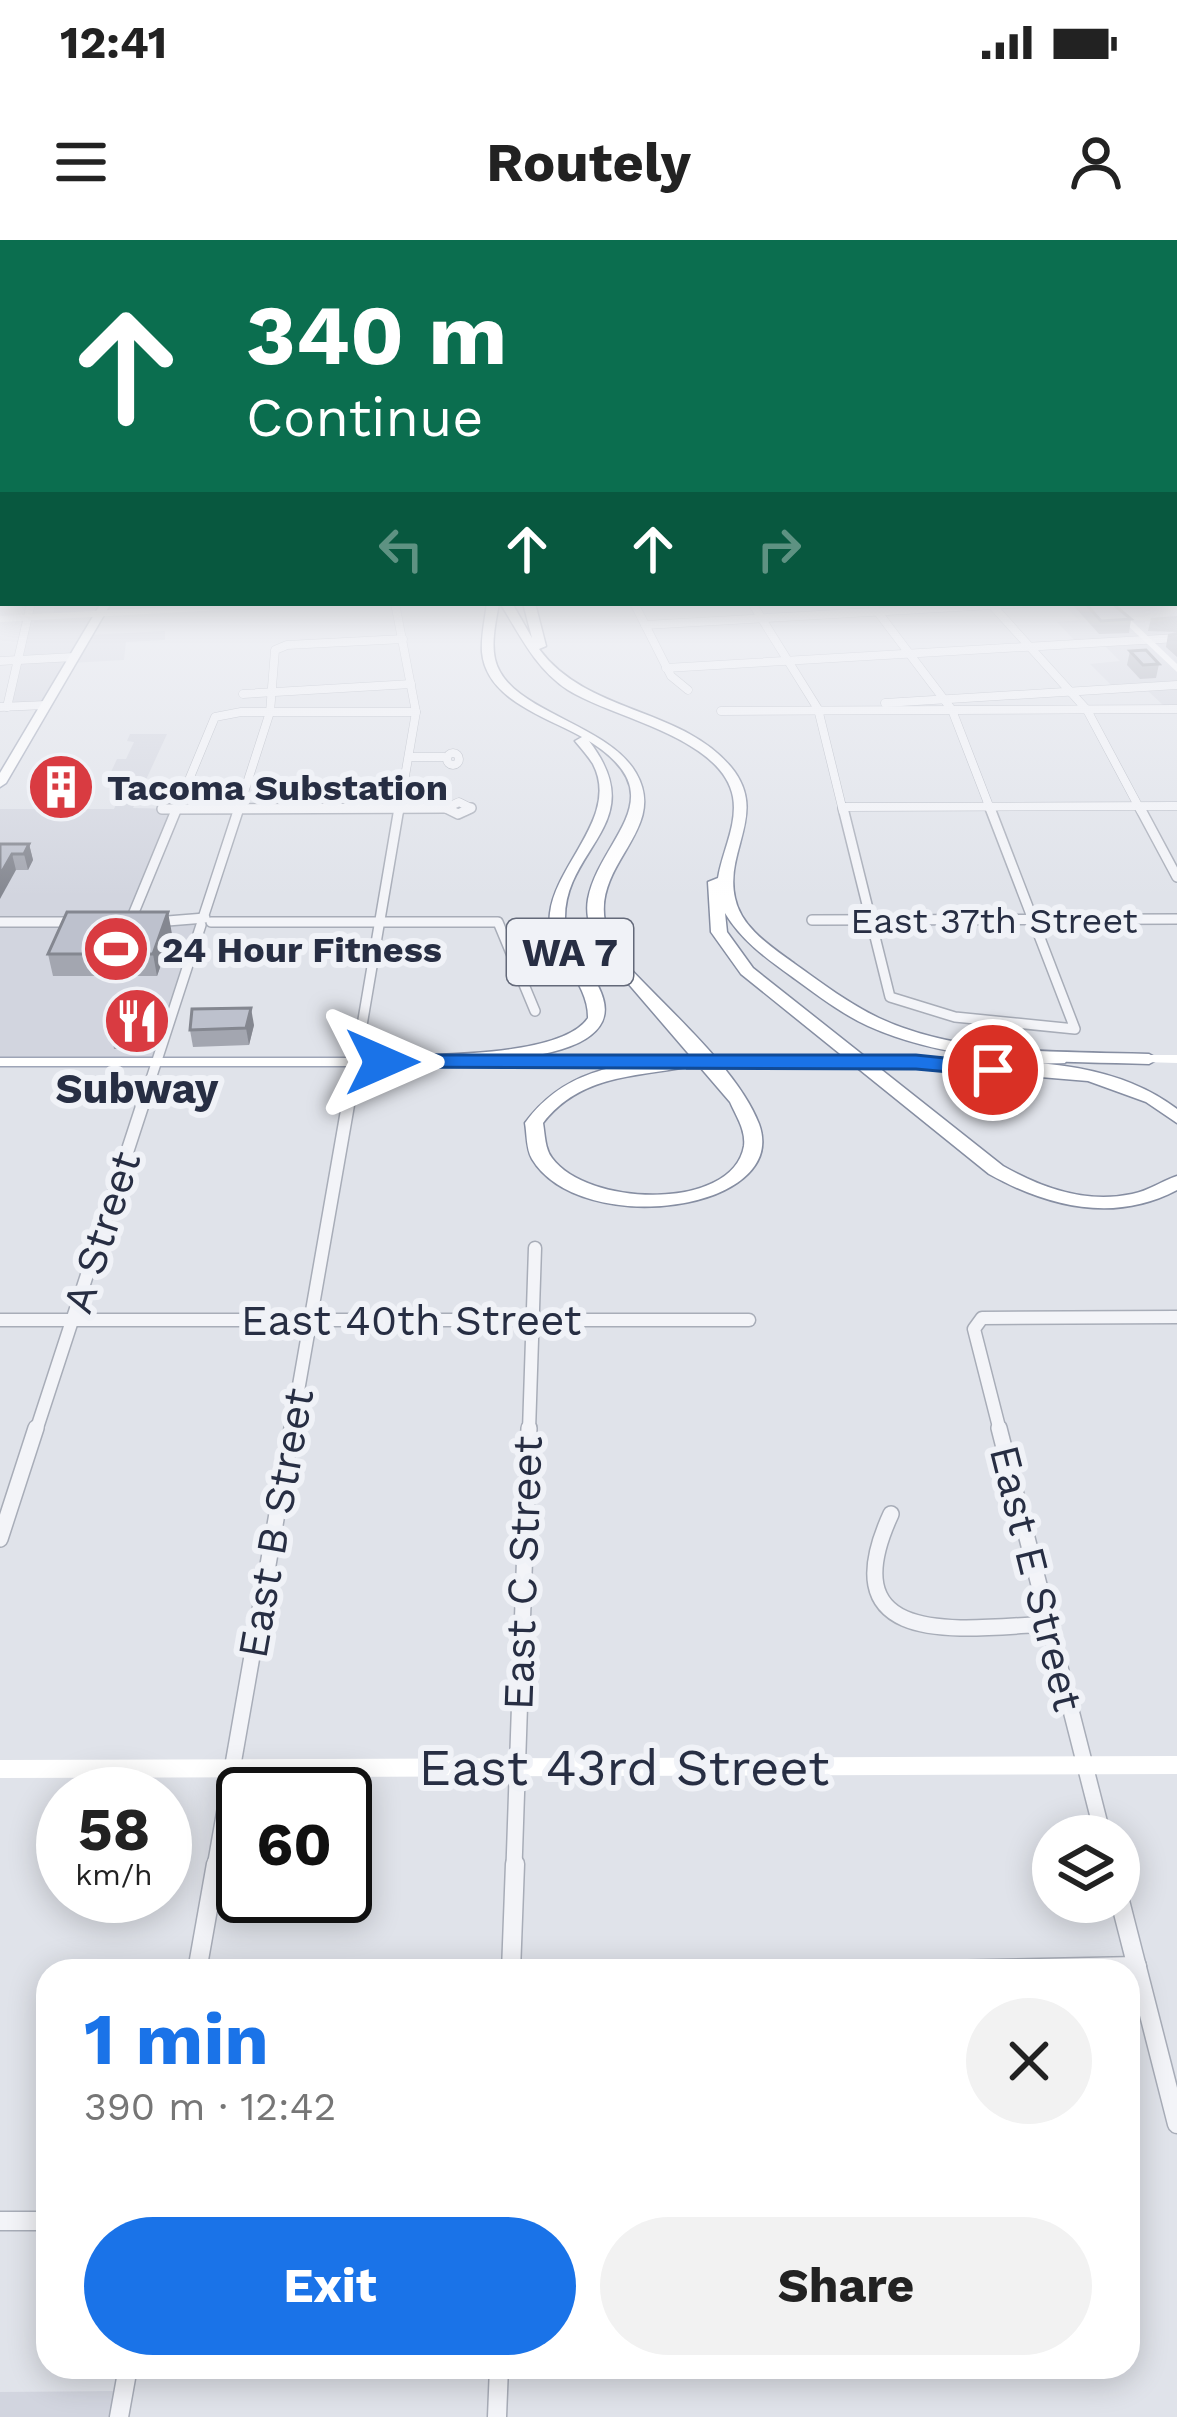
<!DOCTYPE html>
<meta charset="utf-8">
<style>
body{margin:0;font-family:"Work Sans",sans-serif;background:#f2f2f2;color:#222;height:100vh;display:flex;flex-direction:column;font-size:45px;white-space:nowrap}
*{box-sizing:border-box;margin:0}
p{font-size:39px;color:#767676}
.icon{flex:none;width:66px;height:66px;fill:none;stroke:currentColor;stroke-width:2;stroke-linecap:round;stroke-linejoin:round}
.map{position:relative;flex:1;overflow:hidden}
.side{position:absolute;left:36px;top:1719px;width:1104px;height:420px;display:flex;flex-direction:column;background:#fff;border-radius:36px;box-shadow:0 6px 30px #0003}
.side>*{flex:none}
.hud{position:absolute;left:0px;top:0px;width:1179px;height:366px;box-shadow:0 6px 30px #0003;background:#0b6e4f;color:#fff;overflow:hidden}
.fabs{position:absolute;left:1032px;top:1575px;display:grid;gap:24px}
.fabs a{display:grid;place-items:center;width:108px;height:108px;border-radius:50%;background:#fff;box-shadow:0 6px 30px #0003;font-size:60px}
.speed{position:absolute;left:36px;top:1527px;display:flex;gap:24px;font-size:60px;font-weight:700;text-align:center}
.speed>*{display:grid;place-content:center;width:156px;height:156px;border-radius:50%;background:#fff;box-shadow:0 6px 30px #0003;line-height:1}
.speed small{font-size:30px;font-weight:400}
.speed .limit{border:6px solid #111;border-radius:18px;background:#fff;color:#111}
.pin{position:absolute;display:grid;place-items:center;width:102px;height:102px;color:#fff;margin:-51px;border:6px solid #fff;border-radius:50%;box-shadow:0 3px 12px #0007}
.me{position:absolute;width:132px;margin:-66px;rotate:90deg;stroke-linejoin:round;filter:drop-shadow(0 0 9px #0008)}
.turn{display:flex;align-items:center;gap:42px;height:252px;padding:0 48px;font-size:54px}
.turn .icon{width:156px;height:156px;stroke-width:2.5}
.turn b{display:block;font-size:84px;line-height:102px}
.lanes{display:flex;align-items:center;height:114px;padding:0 48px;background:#0003;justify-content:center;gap:60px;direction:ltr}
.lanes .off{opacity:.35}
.round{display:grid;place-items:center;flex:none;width:126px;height:126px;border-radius:63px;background:#f2f2f2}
.head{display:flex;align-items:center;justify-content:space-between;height:204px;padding:0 48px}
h1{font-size:72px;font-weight:700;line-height:90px;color:#1a73e8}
.cta{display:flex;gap:24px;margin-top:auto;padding:24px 48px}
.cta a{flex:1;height:138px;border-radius:72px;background:#1a73e8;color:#fff;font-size:48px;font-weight:700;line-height:138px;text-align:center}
.cta a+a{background:#f2f2f2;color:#222}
.status{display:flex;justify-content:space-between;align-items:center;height:84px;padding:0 60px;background:#fff;direction:ltr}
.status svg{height:33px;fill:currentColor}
header{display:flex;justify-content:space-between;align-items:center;height:156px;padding:0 48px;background:#fff;font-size:54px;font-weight:700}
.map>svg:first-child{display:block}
</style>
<div class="status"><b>12:41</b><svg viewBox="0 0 49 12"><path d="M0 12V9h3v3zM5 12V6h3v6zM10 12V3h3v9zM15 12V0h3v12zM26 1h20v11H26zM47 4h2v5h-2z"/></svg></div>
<header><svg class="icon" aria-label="menu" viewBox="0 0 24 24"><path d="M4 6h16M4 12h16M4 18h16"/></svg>Routely<svg class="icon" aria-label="person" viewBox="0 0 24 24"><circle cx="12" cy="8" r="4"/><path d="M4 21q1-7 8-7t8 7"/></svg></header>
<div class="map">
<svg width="1177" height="2177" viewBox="0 0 1177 2177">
<rect width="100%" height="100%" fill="#e0e3ea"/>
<g fill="#d2d5df">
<path d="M 1177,356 L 1177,465 L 1163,465 L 1147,450 L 1117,451 L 1090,424 L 1120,421 L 1105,406 L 1082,408 L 1057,382 L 1078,380 L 1063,363 L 1176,363 Z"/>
<path d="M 55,363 L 167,363 L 167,370 L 100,373 L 89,395 L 165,391 L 165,400 L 126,402 L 124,420 L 71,423 L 46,465 L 7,467 L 28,377 L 53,376 Z"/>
<path d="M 130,494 L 167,494 L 133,568 L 175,569 L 130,681 L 202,682 L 156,823 L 0,822 L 0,569 L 114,569 L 130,534 L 111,532 L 117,519 L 126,519 L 134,502 L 127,501 Z"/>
<path d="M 123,2151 L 119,2177 L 0,2177 L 0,2152 Z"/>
</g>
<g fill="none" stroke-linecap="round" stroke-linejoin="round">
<g stroke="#a8adb8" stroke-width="9">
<g id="street-far4">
<path d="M 395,363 L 416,472 L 399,571"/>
<path d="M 634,363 L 671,436 L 688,450"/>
<path d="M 752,363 L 818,469 L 843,571"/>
<path d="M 871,363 L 952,470 L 991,571"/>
<path d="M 991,364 L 1087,470 L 1141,571"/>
<path d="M 645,385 L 1028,363"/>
<path d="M 0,421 L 74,417"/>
<path d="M 666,428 L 1177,398"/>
<path d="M 243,454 L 411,444"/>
<path d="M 885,463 L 1177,445"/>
<path d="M 0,467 L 46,465"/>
<path d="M 7,467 L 31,363"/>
<path d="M 721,471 L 1177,469"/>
<circle cx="453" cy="519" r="6"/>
<path d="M 409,517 L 444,517"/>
<path d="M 843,567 L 1177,566"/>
<path d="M 446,568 L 452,571"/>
<path d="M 446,568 L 459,562 L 471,568 L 465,571"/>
<path d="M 162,569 L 446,568"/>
<path d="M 176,571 L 215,477 L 241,472 L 416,472"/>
<path d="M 238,571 L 270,472 L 275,410 L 287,405 L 403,399"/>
</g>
</g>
<g stroke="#a8adb8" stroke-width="12">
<g id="street-far3">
<path d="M 446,568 L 458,574 L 471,568"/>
<path d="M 843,568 L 890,757 L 955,777 L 1075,789 L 990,568"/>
<path d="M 1140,568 L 1177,637"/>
<path d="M 162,569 L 446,568"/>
<path d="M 203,678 L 239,568"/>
<path d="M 812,680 L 1177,679"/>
<path d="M 0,682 L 74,682"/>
<path d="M 130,682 L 177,568"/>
<path d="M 155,682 L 205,678"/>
<path d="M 211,682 L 498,682 L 535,771"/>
<path d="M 359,803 L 399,568"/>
<path d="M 149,845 L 201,685"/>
<path d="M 351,845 L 353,835"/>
</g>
</g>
<g stroke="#a8adb8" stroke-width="15">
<g id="street-far2">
<path d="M 0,1080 L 749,1080"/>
<path d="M 36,1191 L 150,842"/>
<path d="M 291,1191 L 352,842"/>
<path d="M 529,1191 L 535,1008"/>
<path d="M 1000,1191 L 974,1089 L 982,1078 L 1177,1077"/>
</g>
</g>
<g stroke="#a8adb8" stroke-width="18">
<g id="street-far1">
<path d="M 999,1188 L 1103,1596"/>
<path d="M 891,1274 C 829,1409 959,1389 1047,1384"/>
<path d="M 0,1299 L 36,1188"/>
<path d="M 215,1627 L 292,1188"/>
<path d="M 514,1627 L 529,1188"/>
</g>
</g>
<g stroke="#a8adb8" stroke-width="21">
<g id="street">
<path d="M 1119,1657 L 1177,1884"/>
<path d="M 197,1731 L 216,1624"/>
<path d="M 511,1731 L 515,1624"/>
<path d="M 891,1731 L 1137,1726"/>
<path d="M 0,1981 L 48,1981"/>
<path d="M 119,2177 L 128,2127"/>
<path d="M 497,2177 L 499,2127"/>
</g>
</g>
<g stroke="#9ea5b7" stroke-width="3">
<g id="primary">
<path d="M 101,363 L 111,363 L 6,543 L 0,547 L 0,533 Z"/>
<path d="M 1060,816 L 1067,820 L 1065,823 L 986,825 L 979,821 L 986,817 Z"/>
<path d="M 0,818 L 393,818 L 400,822 L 393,826 L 0,826 Z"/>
<path d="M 463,818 L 669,818 L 676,822 L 669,826 L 458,825 L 456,822 Z"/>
</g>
</g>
<g stroke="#868ea2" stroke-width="3">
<g id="highway">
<path d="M 487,363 L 499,363 C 496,381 491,401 495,419 C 507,472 607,482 636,533 C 675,601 559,634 624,722 C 664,766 738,829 759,884 C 791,972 580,999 532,919 C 526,909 527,894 525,883 C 566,827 622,824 686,817 L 695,822 L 692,826 C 637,837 581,834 543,883 C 545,895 545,909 552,918 C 588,967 733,971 744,906 C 746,890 736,876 730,862 L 596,706 C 591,690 585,676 588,659 C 600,597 678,557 589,501 C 652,583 564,607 565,679 C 566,716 633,762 591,795 C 553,826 432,824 382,827 L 373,822 L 382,817 C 429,814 561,818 588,778 C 589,739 545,711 550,673 C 556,623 620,576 593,524 C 588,516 581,508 575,501 L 582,497 C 547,477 486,460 482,412 C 481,396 485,379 487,363 Z"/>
<path d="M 500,363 L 512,363 L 532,398 L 523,363 L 535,363 L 546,406 L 539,409 C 587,474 681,467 731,527 C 769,573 724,610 735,658 C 741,688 772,707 795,724 C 822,743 849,764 879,778 C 961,816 1061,811 1149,814 L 1158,819 L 1149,824 C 1056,821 954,825 868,786 C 840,773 816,754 791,736 C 766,718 741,700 725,673 L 727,692 L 753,728 L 1003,926 C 1042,948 1086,964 1132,954 C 1148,951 1162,941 1177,936 L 1177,950 C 1115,983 1048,967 989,934 L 741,734 L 711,692 L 708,642 L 718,638 C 722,612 738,584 733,557 C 722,497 612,478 568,450 C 535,428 520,395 500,363 Z"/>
<path d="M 916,817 C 1003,823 1104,813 1177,869 L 1177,883 L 1146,862 L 1088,841 L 910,826 L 910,818 Z"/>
</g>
</g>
<use href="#street-far4" stroke="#f3f4f8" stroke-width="8"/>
<use href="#street-far3" stroke="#f3f4f8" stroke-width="9"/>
<use href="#street-far2" stroke="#f3f4f8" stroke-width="12"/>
<use href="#street-far1" stroke="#f3f4f8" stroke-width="15"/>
<use href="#street" stroke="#f3f4f8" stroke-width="18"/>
<g fill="#fff" fill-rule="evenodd">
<path d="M 244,363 L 297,363 L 293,366 L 0,382 L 0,376 Z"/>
<path d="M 1104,363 L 1113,363 L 1177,424 L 1177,432 Z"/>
<path d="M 1149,815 L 1177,815 L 1177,823 L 1144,822 L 1144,816 Z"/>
<path d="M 1177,1516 L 1177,1534 L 0,1538 L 0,1520 Z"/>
</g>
<use href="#primary" fill="#fff" fill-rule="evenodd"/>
<use href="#highway" fill="#fff" fill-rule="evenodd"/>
<g stroke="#9ea5b7" stroke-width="16" stroke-linecap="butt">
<path id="primary-bridge" d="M 686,822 L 916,822"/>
</g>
<use href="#primary-bridge" stroke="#fff" stroke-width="14"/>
</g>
<g fill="#a3a6b0">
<path d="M 1071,363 L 1112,363 L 1131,379 L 1129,393 L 1099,394 Z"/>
<path d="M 1177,376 L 1177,392 L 1148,391 L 1151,378 Z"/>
<path d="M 1177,392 L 1177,417 L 1166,407 L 1168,394 Z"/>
<path d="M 1130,411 L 1159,424 L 1156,438 L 1140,439 L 1127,425 Z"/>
<path d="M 0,604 L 29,604 L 33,620 L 28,630 L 16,630 Z"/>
<path d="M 172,694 L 157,736 L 53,736 L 48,714 Z"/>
<path d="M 148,765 L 150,777 L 139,809 L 114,809 L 112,797 Z"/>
<path d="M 254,785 L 249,805 L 193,807 L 190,790 Z"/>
</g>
<g fill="#848790">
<path d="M 29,604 L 33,620 L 28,630 L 24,614 Z"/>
<path d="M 12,614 L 16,630 L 0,659 L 0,635 Z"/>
<path d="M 168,672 L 172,694 L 157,736 L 153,714 Z"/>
<path d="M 148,765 L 150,777 L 139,809 L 136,797 Z"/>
<path d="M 251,768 L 254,785 L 249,805 L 246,788 Z"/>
</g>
<g fill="#bdc1cd" stroke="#848790" stroke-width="3">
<path d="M 1085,363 L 1112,363 L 1131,379 L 1101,381 Z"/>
<path d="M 1146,410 L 1159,424 L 1143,425 L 1130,411 Z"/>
<path d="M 0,604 L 29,604 L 24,614 L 12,614 L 0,635 Z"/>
<path d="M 67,672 L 168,672 L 153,714 L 48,714 Z"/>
<path d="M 124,765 L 148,765 L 136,797 L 112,797 Z"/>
<path d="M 251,768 L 246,788 L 190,790 L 192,769 Z"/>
</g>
<linearGradient id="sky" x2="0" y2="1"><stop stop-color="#88b1dd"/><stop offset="0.54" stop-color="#f1f2f6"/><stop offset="1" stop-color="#f1f2f6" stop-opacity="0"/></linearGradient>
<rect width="1177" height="657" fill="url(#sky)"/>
<path fill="#1a73e8" stroke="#114b97" stroke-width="3" d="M 382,815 L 916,815 L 993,823 L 1005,830 L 993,836 L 916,829 L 374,827 L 374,817 Z"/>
<defs>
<g id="building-disc" transform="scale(3.45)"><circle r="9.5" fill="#d93b41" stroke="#f0f2f7"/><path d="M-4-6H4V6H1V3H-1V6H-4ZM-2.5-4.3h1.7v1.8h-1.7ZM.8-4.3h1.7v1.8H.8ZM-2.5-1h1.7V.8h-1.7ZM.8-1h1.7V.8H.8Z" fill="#fff"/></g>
<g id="stadium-disc" transform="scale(3.45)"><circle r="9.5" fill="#d93b41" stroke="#f0f2f7"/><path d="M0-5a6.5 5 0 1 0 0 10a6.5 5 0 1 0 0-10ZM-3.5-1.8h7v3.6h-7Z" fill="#fff"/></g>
<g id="restaurant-disc" transform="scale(3.45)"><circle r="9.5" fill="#d93b41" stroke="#f0f2f7"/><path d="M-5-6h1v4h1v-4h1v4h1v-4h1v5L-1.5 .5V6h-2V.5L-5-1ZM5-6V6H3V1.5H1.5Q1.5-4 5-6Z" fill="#fff"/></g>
</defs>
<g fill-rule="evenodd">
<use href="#building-disc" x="61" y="547"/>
<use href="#stadium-disc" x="116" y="709"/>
<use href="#restaurant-disc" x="137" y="781"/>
</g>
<g text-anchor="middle" stroke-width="12" stroke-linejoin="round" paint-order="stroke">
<g font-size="36" font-weight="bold" fill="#272e43" stroke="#f0f2f7" text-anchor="start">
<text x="107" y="560">Tacoma Substation</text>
<text x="162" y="722">24 Hour Fitness</text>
</g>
<g font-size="36" fill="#272e43" stroke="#f0f2f7">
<text x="994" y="693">East 37th Street</text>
</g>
<rect fill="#f0f2f7" stroke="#636979" stroke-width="3" x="507" y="679" width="126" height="66" rx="9"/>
<g font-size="39" font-weight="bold" fill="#272e43">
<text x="570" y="726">WA 7</text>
</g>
<g font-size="42" font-weight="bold" fill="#272e43" stroke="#f0f2f7">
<text x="137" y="863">Subway</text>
</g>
<g font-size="42" fill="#272e43" stroke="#f0f2f7">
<text transform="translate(101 992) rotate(-72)" y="15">A Street</text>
<text x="411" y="1095">East 40th Street</text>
<text transform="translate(275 1283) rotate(-80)" y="15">East B Street</text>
<text transform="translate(522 1333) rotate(-88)" y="15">East C Street</text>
<text transform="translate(1037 1338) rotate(76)" y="15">East E Street</text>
</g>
<g font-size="51" fill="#272e43" stroke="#f0f2f7">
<text x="624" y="1545">East 43rd Street</text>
</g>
</g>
</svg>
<div class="fabs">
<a><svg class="icon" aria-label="layers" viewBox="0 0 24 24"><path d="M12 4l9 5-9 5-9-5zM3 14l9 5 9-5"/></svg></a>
</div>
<div class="speed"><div>58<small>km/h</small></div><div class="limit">60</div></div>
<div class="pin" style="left:993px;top:830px;background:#d93025"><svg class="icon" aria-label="arrive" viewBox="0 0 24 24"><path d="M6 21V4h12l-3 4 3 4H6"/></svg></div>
<svg class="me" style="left:382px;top:822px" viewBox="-20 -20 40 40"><path d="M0-17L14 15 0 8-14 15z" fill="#1a73e8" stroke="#fff" stroke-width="4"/></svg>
<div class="hud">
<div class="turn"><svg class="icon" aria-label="ahead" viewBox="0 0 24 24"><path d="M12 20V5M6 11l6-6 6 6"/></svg><div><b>340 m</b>Continue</div></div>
<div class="lanes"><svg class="icon off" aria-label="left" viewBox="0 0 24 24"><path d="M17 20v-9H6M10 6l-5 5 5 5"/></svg><svg class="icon" aria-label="ahead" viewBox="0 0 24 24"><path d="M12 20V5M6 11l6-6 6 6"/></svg><svg class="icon" aria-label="ahead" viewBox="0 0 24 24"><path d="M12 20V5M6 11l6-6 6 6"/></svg><svg class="icon off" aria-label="right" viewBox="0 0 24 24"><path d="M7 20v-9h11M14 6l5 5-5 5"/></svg></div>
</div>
<section class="side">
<div class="head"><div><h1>1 min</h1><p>390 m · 12:42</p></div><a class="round"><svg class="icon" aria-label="close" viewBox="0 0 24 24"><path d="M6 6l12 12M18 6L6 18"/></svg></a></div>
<div class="cta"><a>Exit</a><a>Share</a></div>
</section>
</div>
